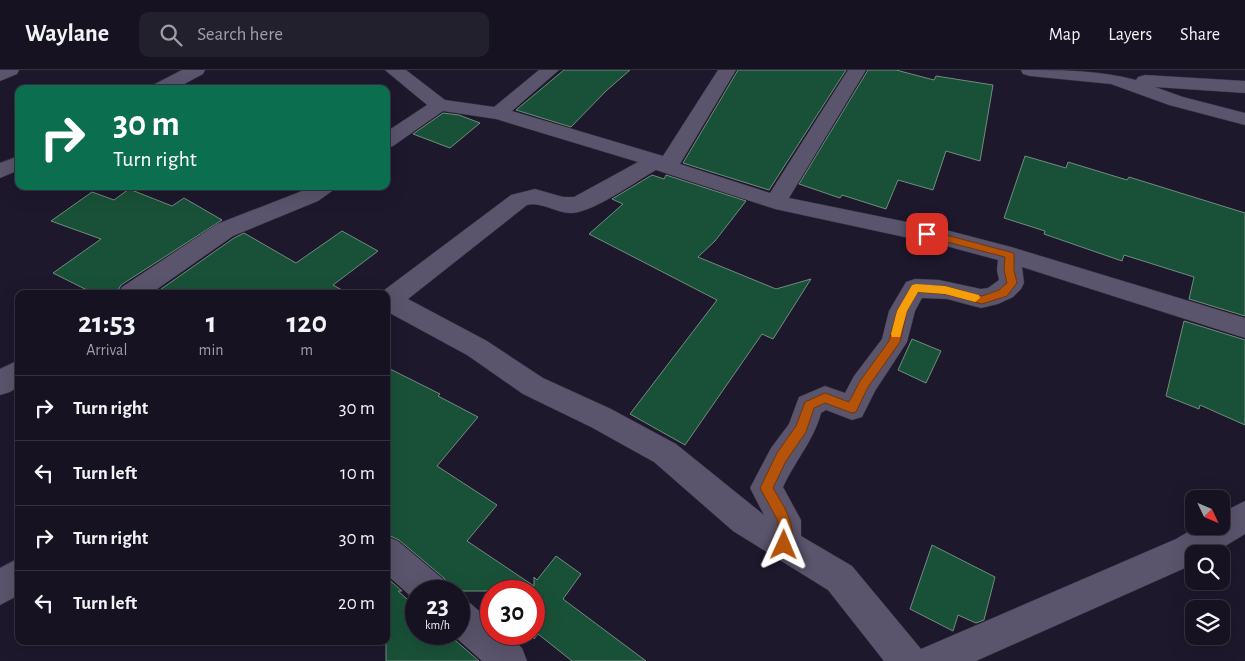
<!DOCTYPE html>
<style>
body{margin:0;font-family:"Alegreya Sans",sans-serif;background:#23202e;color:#f1f3f6;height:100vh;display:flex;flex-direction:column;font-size:19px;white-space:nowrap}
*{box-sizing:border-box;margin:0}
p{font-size:16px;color:#9e9ea5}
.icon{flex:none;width:28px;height:28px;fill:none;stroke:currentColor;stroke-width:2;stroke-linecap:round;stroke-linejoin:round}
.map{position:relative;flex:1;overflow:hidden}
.panel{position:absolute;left:15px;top:220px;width:375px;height:355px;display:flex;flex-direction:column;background:#161221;border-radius:10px;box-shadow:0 5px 20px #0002,0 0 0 1px #35323f}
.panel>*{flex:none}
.guide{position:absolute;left:15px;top:15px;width:375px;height:105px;border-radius:10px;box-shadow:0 5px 20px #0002,0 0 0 1px #35323f;background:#0b6e4f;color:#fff;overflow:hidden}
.needle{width:32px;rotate:134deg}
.fabs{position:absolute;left:1185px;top:420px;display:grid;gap:10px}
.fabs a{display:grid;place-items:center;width:45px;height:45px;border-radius:10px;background:#161221;box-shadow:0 5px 20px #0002,0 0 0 1px #35323f;font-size:25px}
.speed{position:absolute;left:405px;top:510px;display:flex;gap:10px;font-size:25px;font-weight:700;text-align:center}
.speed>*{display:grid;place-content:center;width:65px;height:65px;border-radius:50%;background:#161221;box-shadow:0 5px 20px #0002,0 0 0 1px #35323f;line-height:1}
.speed small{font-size:12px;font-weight:400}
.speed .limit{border:8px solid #d22;background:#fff;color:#111}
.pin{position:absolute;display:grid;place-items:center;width:42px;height:42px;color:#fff;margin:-21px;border-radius:10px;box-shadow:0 2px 8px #0006}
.me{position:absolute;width:55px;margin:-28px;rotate:1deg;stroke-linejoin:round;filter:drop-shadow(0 0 4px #0008)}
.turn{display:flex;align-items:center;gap:18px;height:105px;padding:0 15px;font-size:22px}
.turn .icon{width:65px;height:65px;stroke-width:2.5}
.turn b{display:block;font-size:35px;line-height:42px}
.eta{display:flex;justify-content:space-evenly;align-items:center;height:85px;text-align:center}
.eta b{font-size:30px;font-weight:600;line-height:35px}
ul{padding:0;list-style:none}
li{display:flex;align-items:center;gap:15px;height:65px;padding:0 15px;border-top:1px solid #35323f}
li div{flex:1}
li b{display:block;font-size:19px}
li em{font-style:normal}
header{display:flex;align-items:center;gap:30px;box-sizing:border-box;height:70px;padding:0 25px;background:#161221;border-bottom:1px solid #35323f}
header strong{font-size:24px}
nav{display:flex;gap:28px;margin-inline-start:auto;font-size:18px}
.search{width:350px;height:45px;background:#23202e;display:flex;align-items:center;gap:12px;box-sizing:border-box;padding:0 18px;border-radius:10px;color:#9e9ea5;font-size:19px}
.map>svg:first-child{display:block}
</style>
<header>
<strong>Waylane</strong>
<div class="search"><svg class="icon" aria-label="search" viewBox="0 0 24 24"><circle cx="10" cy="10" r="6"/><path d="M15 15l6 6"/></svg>Search here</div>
<nav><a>Map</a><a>Layers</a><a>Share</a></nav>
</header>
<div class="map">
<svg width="1245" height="591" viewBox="0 0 1245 591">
<rect width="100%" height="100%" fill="#1d182c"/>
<g fill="#195138" stroke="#718c7d">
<path d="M 564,0 L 630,0 L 606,21 L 571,57 L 516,40 Z"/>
<path d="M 738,0 L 846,0 L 769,120 L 683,93 Z"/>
<path d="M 868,0 L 896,0 L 934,10 L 936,6 L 993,15 L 980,91 L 946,81 L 933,120 L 898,110 L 886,139 L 842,125 L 840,128 L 799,114 Z"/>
<path d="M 443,43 L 459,45 L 480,53 L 450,78 L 413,64 Z"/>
<path d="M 1025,86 L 1066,98 L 1068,92 L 1127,110 L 1129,107 L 1245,143 L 1245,246 L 1189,229 L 1194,207 L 1124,185 L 1122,191 L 1044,164 L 1045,161 L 1004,148 Z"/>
<path d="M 652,105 L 664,109 L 666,105 L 746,131 L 715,171 L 698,187 L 776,219 L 811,209 L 773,269 L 762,264 L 685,375 L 630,344 L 717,230 L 589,164 L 623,134 L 612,129 Z"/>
<path d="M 129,119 L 172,136 L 184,128 L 222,150 L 121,215 L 116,224 L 95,224 L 53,203 L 101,169 L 51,151 L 92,122 L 114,130 Z"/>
<path d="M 342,161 L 378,181 L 333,215 L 349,224 L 154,224 L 234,168 L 244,163 L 296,193 Z"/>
<path d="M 1184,251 L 1245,270 L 1245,355 L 1200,335 L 1199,339 L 1166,326 Z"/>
<path d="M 912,269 L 941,281 L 926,313 L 898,300 Z"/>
<path d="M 386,297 L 440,324 L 438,326 L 478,347 L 437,396 L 497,435 L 467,471 L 534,516 L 534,507 L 537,510 L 556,486 L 581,504 L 563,529 L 646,591 L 572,591 L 538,564 L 534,569 L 534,521 L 450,521 L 444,508 L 399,470 L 386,464 Z"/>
<path d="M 932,475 L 995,507 L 984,550 L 976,553 L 958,545 L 953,561 L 910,539 Z"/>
<path d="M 386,507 L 402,521 L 398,521 L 416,537 L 416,564 L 448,564 L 479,591 L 386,591 Z"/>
</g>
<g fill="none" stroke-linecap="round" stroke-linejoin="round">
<g stroke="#363242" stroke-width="1">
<g id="minor">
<path d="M 0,0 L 19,0 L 17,4 L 0,11 Z"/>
<path d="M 182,0 L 205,0 L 203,4 L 175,19 L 151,19 L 153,15 Z"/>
<path d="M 385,0 L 406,0 L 445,30 L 494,37 L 539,0 L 559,0 L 512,41 L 663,86 L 718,0 L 736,0 L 680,94 L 770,123 L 848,0 L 866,0 L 789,128 L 946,160 L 1011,177 L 1245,248 L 1245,268 L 1022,197 L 1024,213 L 1021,219 L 1013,227 L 998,234 L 981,238 L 947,229 L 922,228 L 915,241 L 907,272 L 875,321 L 862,347 L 852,350 L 826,340 L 821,343 C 814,370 795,391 783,417 L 801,450 L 801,466 L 852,496 L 921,579 L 1176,469 L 1198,456 L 1221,456 L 1221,443 L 1245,431 L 1245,464 L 1212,484 L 1194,484 L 1194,494 L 976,591 L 884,591 L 828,520 L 733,461 L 654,392 L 591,357 L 523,324 L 467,285 L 386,241 L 386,224 L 379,224 L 511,125 L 535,119 L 563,127 L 574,127 L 638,92 L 496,49 L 443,41 L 393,76 L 386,78 L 386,62 L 427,35 ZM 656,100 L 775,139 L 946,176 L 998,190 L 997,200 L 999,210 L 988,218 L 981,219 L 939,210 L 915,209 L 906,212 L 889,241 L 882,269 L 854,306 L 845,323 L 825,316 L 799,327 L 789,354 L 771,378 L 750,418 L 764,445 L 676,374 L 611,339 L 543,308 L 487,271 L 408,229 L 527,135 C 542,131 557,144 573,143 C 595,141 635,112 656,100 Z"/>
<path d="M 1021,0 C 1060,0 1099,0 1136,10 L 1138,7 L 1145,5 L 1245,11 L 1245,23 L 1155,17 L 1183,27 L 1245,43 L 1245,55 L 1169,35 L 1111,14 L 1030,6 L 1023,4 Z"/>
<path d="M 19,86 L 19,100 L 0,108 L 0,93 Z"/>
<path d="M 309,116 L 335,116 L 332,121 L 318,131 L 233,166 L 150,224 L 118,224 L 122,217 L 217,154 L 302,121 Z"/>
<path d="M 19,290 L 19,316 L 10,322 L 0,325 L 0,299 Z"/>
<path d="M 386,466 L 398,471 L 443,509 L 448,521 L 416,521 L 416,531 L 386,504 Z"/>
<path d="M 19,488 L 19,525 L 0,535 L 0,498 Z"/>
<path d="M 459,528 L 471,534 L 491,551 L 491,564 L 506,564 L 522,578 L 527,591 L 482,591 L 452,564 L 459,564 Z"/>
</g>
</g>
<use href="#minor" fill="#5a546c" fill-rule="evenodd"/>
</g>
<path fill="#b45309" stroke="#753606" d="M 927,160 L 1014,183 L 1014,200 L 1017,213 L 1007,226 L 982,234 L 945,224 L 918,222 L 907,241 L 900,272 L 868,317 L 856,342 L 852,343 L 825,333 L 814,338 L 806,362 L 786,391 L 773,418 C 784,437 799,457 789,480 L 784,482 L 780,480 L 778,475 L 778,451 L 760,418 L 777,383 L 796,356 L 805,332 L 825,323 L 849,332 L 860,311 L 889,271 L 897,241 L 912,215 L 945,216 L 982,226 L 999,220 L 1007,213 L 1004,200 L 1005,187 L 924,166 L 922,164 Z"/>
<path fill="#f59e0b" d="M 916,214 L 945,216 L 979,225 L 980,228 L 975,232 L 945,224 L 918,222 L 907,241 L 900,267 L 892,267 L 891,264 L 897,241 L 912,215 Z"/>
</svg>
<div class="fabs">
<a><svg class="needle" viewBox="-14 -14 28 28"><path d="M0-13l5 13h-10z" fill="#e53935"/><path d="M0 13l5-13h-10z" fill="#9e9ea5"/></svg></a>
<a><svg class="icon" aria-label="search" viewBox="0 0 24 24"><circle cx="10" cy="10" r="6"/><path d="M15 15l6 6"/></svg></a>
<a><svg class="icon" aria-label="layers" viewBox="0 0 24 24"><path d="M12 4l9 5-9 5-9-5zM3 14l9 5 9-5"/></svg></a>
</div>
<div class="speed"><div>23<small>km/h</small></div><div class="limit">30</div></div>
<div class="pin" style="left:927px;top:164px;background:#d93025"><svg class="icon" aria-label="arrive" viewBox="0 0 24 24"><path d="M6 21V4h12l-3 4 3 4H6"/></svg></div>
<svg class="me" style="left:784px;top:475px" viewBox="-20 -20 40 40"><path d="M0-17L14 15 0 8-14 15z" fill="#b45309" stroke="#fff" stroke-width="4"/></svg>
<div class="guide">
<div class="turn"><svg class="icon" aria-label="right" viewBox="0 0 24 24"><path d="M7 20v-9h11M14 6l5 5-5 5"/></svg><div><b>30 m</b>Turn right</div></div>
</div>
<section class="panel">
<div class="eta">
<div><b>21:53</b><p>Arrival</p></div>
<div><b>1</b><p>min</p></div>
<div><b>120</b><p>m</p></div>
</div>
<ul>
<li><svg class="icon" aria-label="right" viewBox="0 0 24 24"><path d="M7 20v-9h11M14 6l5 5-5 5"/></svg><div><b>Turn right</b></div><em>30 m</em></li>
<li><svg class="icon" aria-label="left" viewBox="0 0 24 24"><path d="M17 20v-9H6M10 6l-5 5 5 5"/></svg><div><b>Turn left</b></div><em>10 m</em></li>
<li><svg class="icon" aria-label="right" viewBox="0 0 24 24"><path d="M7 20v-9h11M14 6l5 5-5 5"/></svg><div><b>Turn right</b></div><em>30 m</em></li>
<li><svg class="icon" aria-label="left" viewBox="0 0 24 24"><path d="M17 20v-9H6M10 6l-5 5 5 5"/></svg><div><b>Turn left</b></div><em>20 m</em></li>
</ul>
</section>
</div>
